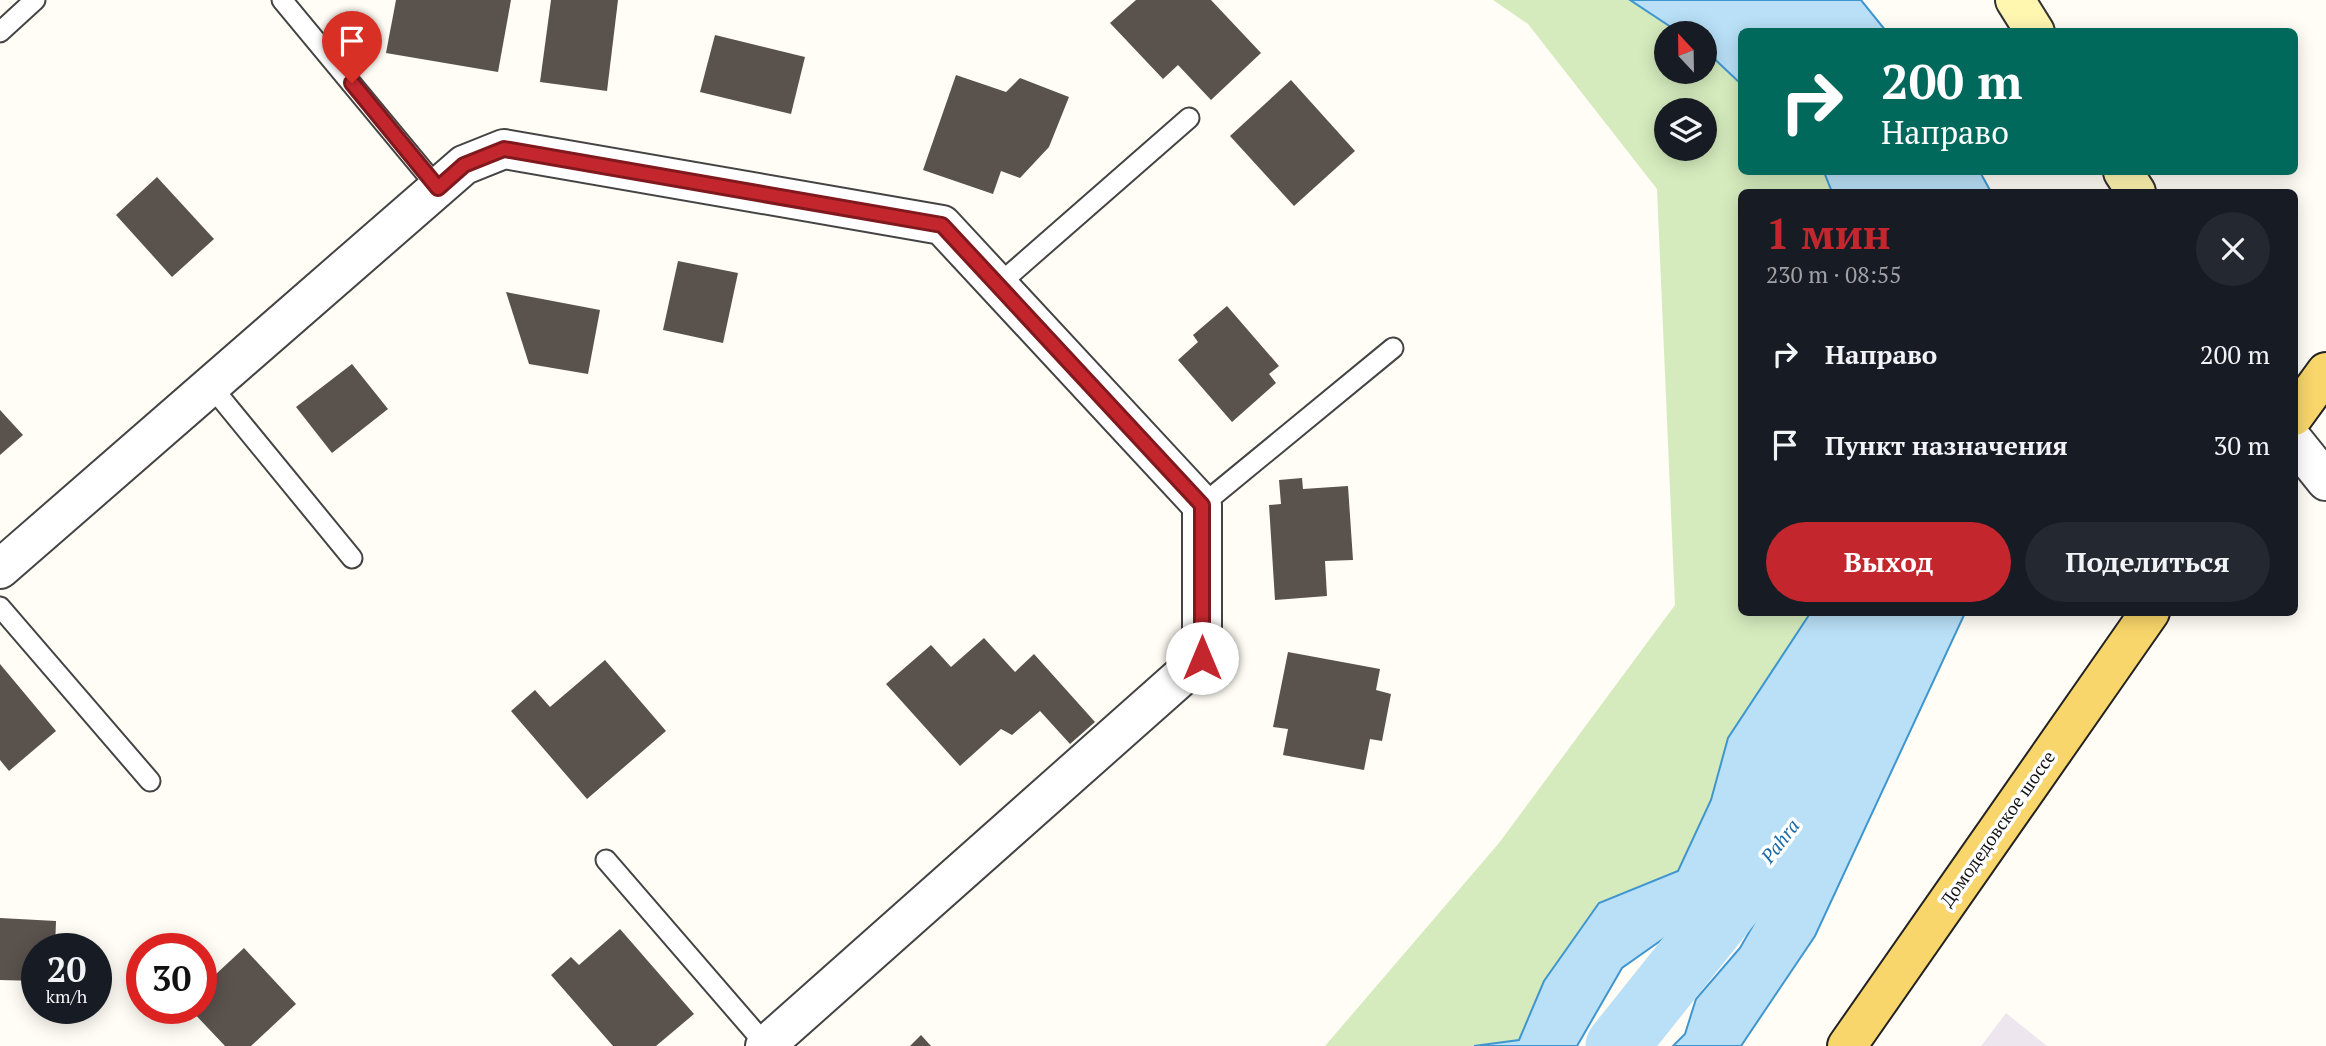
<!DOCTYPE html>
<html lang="ru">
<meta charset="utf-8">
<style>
body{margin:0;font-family:"PT Serif",serif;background:#242831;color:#f1f3f6;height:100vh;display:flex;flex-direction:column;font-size:26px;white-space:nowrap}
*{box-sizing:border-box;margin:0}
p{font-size:23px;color:#9ea1a6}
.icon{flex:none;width:38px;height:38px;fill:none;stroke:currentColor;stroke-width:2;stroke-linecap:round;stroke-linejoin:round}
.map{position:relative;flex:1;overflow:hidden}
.sheet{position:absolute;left:1738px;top:189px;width:560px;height:427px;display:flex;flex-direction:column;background:#171b24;border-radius:10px;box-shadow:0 4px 18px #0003}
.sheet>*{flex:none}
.guide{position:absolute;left:1738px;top:28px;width:560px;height:147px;border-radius:10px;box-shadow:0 4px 18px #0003;background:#00695c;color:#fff;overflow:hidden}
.needle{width:46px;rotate:338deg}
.buttons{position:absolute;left:1654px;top:21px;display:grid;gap:14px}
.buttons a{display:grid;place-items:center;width:63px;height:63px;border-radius:50%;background:#171b24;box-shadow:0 4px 18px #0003;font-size:35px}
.speed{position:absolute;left:21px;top:933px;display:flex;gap:14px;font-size:35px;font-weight:700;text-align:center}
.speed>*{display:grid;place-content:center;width:91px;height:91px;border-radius:50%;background:#171b24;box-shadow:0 4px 18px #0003;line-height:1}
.speed small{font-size:18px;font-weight:400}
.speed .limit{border:10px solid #d22;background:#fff;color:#111}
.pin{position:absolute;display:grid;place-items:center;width:60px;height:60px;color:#fff;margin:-72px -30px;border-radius:50% 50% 50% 0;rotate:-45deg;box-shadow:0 0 7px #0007}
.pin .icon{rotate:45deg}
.me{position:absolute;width:77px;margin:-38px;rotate:0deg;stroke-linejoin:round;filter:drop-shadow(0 0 5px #0008)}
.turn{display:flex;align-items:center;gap:24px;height:147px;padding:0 28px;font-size:32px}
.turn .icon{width:91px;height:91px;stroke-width:2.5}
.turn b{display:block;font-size:49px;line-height:60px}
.round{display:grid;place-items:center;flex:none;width:74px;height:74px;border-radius:37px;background:#242831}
.head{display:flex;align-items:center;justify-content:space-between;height:119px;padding:0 28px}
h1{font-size:42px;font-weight:700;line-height:52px;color:#c4262e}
.cta{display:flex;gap:14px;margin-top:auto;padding:14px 28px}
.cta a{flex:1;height:80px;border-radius:42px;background:#c4262e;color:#fff;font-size:28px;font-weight:700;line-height:80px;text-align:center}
.cta a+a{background:#242831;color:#f1f3f6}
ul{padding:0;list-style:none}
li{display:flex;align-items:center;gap:21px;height:91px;padding:0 28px}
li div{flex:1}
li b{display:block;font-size:26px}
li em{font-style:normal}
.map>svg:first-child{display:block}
</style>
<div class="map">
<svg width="2326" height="1046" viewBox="0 0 2326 1046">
<rect width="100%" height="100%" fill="#fffdf5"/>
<path fill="#eee6ef" d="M 2006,1013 L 2047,1046 L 1981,1046 Z"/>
<path fill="#d5ebbd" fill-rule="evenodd" d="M 1493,0 L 1630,0 L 1680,33 L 1666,33 L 1666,72 L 1704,72 L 1705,50 L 1741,84 L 1741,172 L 1824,172 L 1832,192 L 1741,192 L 1741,612 L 1811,613 L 1728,738 L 1711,800 L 1678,871 L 1599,903 L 1544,981 L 1519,1040 L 1474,1046 L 1325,1046 L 1499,843 L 1675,605 L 1657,189 L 1528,24 ZM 1666,110 L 1704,110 L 1704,149 L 1666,149 Z"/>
<g fill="#b9e0f7" stroke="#3f96cf" stroke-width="2">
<path d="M 1630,0 L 1861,0 L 1886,31 L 1741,32 L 1741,84 L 1705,50 L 1704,33 L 1680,33 Z"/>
<path d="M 1824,172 L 1980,172 L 1991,192 L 1832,192 Z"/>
<path d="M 1811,612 L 1965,613 L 1815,936 L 1741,1046 L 1673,1046 L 1685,1034 L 1696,999 L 1740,948 L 1786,868 L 1715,893 L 1663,939 L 1622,968 L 1577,1046 L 1474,1046 L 1519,1040 L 1544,981 L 1599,903 L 1678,871 L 1711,800 L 1728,738 Z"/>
</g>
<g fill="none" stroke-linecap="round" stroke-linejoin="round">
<path stroke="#b9e0f7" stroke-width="63" d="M 1617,1046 L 1803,813"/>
</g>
<g fill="#5a524d">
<path d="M 396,0 L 511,0 L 498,72 L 386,53 Z"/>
<path d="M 551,0 L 618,0 L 607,91 L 540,82 Z"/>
<path d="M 1136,0 L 1211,0 L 1261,53 L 1211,100 L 1178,65 L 1163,79 L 1110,23 Z"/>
<path d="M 715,35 L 805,57 L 791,114 L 700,92 Z"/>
<path d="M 956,75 L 1006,92 L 1020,78 L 1069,97 L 1049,147 L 1020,178 L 1001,171 L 993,194 L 923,170 Z"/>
<path d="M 1291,80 L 1355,151 L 1294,206 L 1230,136 Z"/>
<path d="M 157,177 L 214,239 L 172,277 L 116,215 Z"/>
<path d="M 678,261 L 738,273 L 723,343 L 663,330 Z"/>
<path d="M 506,292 L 600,310 L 588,374 L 529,364 Z"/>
<path d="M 1227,306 L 1279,366 L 1269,374 L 1276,383 L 1232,422 L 1178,360 L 1198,342 L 1193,335 Z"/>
<path d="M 352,364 L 388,409 L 332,453 L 296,407 Z"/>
<path d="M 0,410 L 23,435 L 0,455 Z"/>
<path d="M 1302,478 L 1303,489 L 1348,486 L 1353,560 L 1325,561 L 1327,596 L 1275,600 L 1269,505 L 1281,504 L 1279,480 Z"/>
<path d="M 984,638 L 1015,672 L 1034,654 L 1095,722 L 1070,744 L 1040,711 L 1012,735 L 1001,729 L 960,766 L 886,684 L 931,645 L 951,667 Z"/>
<path d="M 1288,652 L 1380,669 L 1376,690 L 1391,694 L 1382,741 L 1370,739 L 1364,770 L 1283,755 L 1288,729 L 1273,727 Z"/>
<path d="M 605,660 L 666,731 L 587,799 L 511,711 L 535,690 L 550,707 Z"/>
<path d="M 0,664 L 56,731 L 9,771 L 0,760 Z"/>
<path d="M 0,918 L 56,921 L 55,948 L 37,948 L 37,981 L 0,980 Z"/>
<path d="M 620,929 L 694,1014 L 656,1046 L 613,1046 L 551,975 L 571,957 L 579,965 Z"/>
<path d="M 244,948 L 296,1004 L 251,1046 L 225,1046 L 189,1008 L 201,1008 L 201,988 Z"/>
<path d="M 921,1035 L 931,1046 L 910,1046 Z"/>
</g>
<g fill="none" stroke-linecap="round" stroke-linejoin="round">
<g stroke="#444" stroke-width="23">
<g id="service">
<path d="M 282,0 L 438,188"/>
<path d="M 0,32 L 35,0"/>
<path d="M 998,285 L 1189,118"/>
<path d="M 211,386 L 352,558"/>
<path d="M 1202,505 L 1393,348"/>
<path d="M 0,607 L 150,781"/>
<path d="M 606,860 L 766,1045"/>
</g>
</g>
<g stroke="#444" stroke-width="42">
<g id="minor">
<path d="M 2294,441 L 2326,481"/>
<path d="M 0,569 L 464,165 L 504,149 L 942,225 L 1202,505 L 1202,658 L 765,1046"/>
</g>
</g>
<g stroke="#333" stroke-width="42">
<g id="secondary">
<path d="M 2015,0 L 2035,32"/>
<path d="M 2123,172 L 2136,192"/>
</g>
</g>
<g stroke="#222" stroke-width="42">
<g id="primary">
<path d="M 2294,416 L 2326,372"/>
<path d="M 1847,1046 L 2150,612"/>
</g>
</g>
<use href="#service" stroke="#fff" stroke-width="19"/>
<use href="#minor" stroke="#fff" stroke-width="38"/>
<use href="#secondary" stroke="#fff6b0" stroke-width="38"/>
<use href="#primary" stroke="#f9d66b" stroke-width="38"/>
</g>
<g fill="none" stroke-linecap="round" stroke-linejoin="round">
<g stroke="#7f191e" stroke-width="18">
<path id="route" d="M 352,83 L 438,188 L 464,165 L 504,149 L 942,225 L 1202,505 L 1202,658"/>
</g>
<use href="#route" stroke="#c4262e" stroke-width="12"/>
</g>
<g text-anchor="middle" stroke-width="7" stroke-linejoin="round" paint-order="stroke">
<g font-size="18" fill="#111" stroke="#fff">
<text transform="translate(1998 829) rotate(-55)" y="6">Домодедовское шоссе</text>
</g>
<g font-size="19" font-style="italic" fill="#1768a6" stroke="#fff">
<text transform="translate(1780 841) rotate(-52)" y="7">Pahra</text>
</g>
</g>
</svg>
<div class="buttons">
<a><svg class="needle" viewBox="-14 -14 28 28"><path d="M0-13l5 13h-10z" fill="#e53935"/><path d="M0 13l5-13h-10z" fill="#9ea1a6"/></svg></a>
<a><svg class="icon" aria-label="layers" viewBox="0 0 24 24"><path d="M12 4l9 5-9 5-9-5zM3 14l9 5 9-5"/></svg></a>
</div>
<div class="speed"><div>20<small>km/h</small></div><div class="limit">30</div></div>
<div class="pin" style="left:352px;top:83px;background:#d93025"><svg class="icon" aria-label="arrive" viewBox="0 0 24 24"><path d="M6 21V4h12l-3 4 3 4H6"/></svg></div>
<svg class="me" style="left:1202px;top:658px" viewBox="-20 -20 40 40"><circle r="19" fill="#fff"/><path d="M0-13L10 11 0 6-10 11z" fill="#c4262e"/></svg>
<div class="guide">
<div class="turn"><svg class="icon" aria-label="right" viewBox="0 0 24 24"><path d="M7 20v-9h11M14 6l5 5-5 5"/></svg><div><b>200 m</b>Направо</div></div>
</div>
<section class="sheet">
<div class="head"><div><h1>1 мин</h1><p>230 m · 08:55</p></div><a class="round"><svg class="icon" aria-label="close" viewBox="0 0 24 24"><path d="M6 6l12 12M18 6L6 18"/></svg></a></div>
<ul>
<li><svg class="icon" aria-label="right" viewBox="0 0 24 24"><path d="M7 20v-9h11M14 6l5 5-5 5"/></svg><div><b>Направо</b></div><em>200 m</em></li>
<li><svg class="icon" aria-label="arrive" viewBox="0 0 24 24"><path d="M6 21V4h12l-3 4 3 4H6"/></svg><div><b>Пункт назначения</b></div><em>30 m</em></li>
</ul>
<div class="cta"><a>Выход</a><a>Поделиться</a></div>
</section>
</div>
